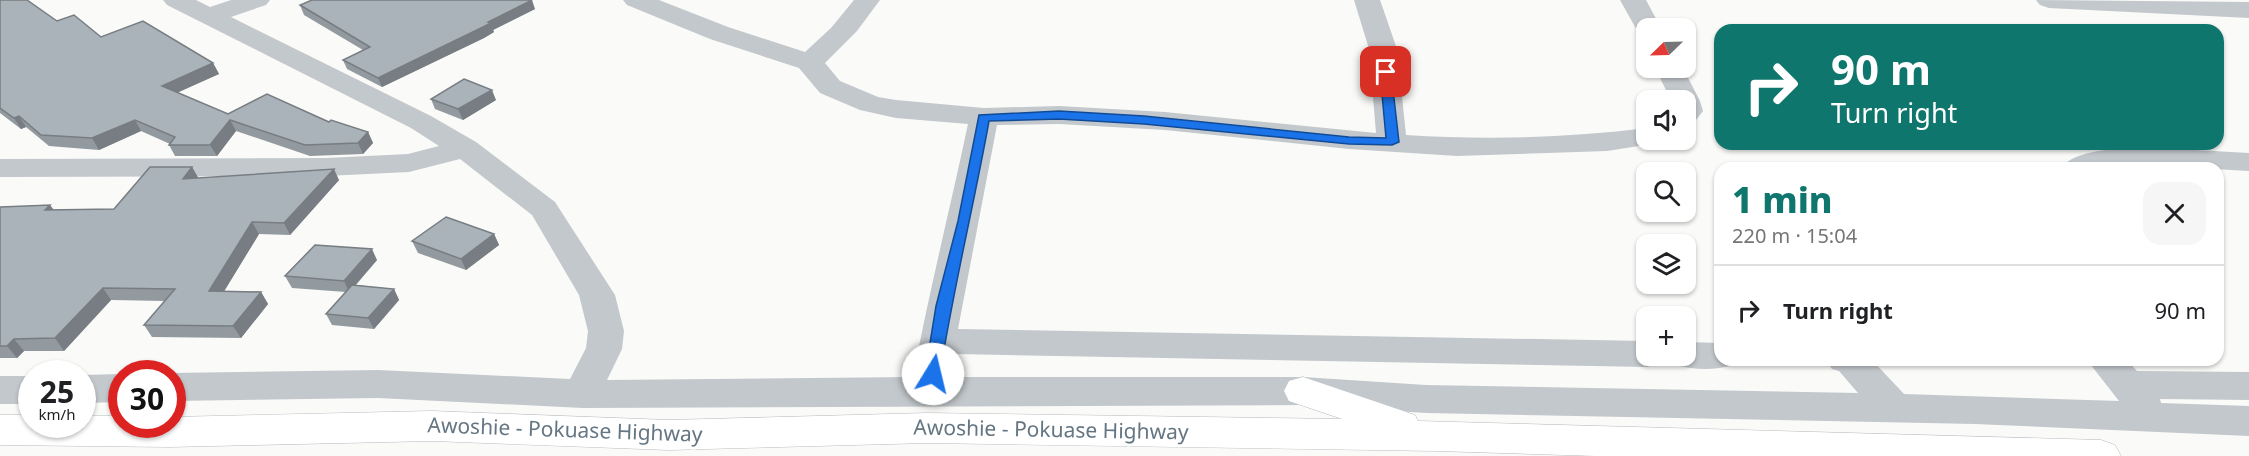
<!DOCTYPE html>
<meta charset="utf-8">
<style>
body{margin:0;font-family:"Noto Sans",sans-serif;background:#f6f6f6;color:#202124;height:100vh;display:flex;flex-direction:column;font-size:22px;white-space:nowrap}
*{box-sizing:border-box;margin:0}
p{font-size:20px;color:#757577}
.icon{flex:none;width:33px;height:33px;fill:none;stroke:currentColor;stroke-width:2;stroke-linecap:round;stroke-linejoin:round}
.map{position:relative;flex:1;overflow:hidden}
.details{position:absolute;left:1714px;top:162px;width:510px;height:204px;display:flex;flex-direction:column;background:#fff;border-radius:18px;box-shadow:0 2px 4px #0004}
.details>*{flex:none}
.top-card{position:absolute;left:1714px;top:24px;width:510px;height:126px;border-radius:18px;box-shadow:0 2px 4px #0004;background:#0f766e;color:#fff;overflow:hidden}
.needle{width:39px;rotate:247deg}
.tools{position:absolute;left:1636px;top:18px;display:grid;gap:12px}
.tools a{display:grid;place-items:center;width:60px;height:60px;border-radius:12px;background:#fff;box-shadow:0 2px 4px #0004;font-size:30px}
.speed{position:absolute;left:18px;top:360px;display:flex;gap:12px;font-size:30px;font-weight:700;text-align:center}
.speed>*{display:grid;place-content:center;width:78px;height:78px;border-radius:50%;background:#fff;box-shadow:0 2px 4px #0004;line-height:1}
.speed small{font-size:15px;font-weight:400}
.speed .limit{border:9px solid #d22;background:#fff;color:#111}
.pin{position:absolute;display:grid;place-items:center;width:51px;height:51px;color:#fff;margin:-26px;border-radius:12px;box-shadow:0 3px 9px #0006}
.me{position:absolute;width:66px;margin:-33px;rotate:9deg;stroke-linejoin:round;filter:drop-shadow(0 0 4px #0008)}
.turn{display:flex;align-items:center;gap:21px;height:126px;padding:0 18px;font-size:27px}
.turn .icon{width:78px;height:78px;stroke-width:2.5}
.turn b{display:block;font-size:42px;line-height:51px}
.round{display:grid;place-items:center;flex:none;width:63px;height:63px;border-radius:18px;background:#f6f6f6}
.headline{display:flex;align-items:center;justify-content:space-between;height:102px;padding:0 18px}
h1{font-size:36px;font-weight:800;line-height:45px;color:#0f766e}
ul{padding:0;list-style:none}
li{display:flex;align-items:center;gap:18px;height:90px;padding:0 18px;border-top:2px solid #e0e0e0}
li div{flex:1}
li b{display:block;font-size:22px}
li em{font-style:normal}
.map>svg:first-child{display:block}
</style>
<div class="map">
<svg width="2249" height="456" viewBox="0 0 2249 456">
<rect width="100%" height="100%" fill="#fafaf8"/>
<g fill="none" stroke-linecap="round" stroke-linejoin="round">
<g stroke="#b5babe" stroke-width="1">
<path id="major" d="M 1303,377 L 1415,415 L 1418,421 L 2101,440 L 2115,445 L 2121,456 L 1597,456 L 1437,451 L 927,443 L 669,450 L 432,441 L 169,447 L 0,445 L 0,415 L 32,415 L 32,424 L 82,424 L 82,416 L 122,416 L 122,424 L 172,424 L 172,417 L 432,411 L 669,420 L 927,413 L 1342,419 L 1289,401 L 1284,391 L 1289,381 Z"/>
</g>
<g fill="#c3c8cc" fill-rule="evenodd">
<path d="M 163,0 L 196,0 L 210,7 L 231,0 L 270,0 L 266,5 L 231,17 L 431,116 L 476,142 L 555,202 L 615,295 L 624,331 L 622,349 L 607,380 L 913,377 C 929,292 950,209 968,124 L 896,118 L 860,110 L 820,93 L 799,68 L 710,39 L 627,5 L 623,0 L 659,0 L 728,27 L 805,52 L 831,28 L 854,0 L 880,0 L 857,31 L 825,63 L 840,81 L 878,97 L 896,100 L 984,108 L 1059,106 L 1165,112 L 1376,133 L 1369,49 L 1354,0 L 1380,0 L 1397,49 L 1406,135 C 1486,140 1568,138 1647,128 L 1647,140 L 1660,140 L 1658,143 L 1607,151 L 1457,156 L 1349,149 L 1165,130 L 1059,124 L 997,125 L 958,329 L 1647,341 L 1647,356 L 1665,356 L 1660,363 L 1647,367 L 955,354 L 951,377 L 1303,377 L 1426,385 L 1858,393 L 1839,371 L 1832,369 L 1826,360 L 1872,360 L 1904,394 L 2119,401 L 2087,360 L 2127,360 L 2137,371 L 2249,372 L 2249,400 L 2160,399 L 2161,403 L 2249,406 L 2249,436 L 1975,424 L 1426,413 L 1303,405 L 583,408 L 378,398 L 172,401 L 172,373 L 378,370 L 570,379 L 586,348 L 588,331 L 579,295 L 532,215 L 460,159 L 409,172 L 326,176 L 0,177 L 0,159 L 326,158 L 408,154 L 439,146 L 411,128 L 167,5 Z"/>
<path d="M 1620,0 L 1646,0 L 1661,28 L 1647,28 L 1647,36 L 1639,34 Z"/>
<path d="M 2036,0 L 2249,2 L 2249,18 L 2049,8 L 2040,5 Z"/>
<path d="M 1655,68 L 1683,68 L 1700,101 L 1703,111 L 1696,120 L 1686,123 L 1686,100 L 1671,100 Z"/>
<path d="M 2160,148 L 2249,153 L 2249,171 L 2160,166 L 2061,168 C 2077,146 2135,148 2160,148 Z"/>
<path d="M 1686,342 L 1720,343 L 1720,360 L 1736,360 L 1733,365 C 1714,371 1692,370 1673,364 L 1668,356 L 1686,356 Z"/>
<path d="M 122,374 L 122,402 L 82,403 L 82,375 Z"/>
<rect x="0" y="376" width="32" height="28"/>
</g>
<use href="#major" fill="#fff" fill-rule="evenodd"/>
</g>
<g fill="#929a9f">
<path d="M 0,0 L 101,37 L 213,63 L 219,74 L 177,92 L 228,114 L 329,122 L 368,132 L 373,143 L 363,154 L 310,156 L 236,131 L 217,156 L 175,156 L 169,145 L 170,144 L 141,131 L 99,150 L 49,146 L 26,127 L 21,129 L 0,113 Z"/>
<path d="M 300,5 L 535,9 L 493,30 L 494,32 L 484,38 L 382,87 L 347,69 L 343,60 L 363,50 L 304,15 Z"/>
<path d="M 431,99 L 496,100 L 463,120 L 435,109 Z"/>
<path d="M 192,167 L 198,178 L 339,180 L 290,235 L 259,234 L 224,291 L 261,292 L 268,304 L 241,338 L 152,337 L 144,325 L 165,301 L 111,300 L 64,351 L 24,351 L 17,358 L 0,358 L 0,207 L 50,205 L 54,210 L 114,209 Z"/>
<path d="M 494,234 L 499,245 L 466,270 L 418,253 L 412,241 Z"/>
<path d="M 377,260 L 356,285 L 394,289 L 399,300 L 374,329 L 332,325 L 326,314 L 346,292 L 292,288 L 285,276 Z"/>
</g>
<g fill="#777d82">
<path d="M 532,0 L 535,9 L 493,30 L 494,32 L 484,38 L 382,87 L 378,78 L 488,22 Z"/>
<path d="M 213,63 L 219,74 L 168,97 L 162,86 Z"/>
<path d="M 492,90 L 496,100 L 463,120 L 458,109 Z"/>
<path d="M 19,116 L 26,127 L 21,129 L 14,118 Z"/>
<path d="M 135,120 L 141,131 L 99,150 L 92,138 Z"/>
<path d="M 230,120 L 236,131 L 217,156 L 210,145 Z"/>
<path d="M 368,132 L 373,143 L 363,154 L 358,143 Z"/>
<path d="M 192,167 L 199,179 L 183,179 Z"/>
<path d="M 334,169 L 339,180 L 290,235 L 284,223 Z"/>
<path d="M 50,205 L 58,217 L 45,210 Z"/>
<path d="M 252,222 L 259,234 L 217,303 L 209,291 Z"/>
<path d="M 494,234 L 499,245 L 466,270 L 461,259 Z"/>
<path d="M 372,249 L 377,260 L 349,292 L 344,281 Z"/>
<path d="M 103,288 L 111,300 L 64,351 L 55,338 Z"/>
<path d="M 394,289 L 399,300 L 374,329 L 368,318 Z"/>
<path d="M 261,292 L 268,304 L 241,338 L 233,326 Z"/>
<path d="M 14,339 L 24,351 L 17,358 L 7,346 Z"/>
</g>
<g fill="#aab3b9" stroke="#777d82" stroke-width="1.5">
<path d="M 0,0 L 27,0 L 57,21 L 74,15 L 101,37 L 143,21 L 213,63 L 162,86 L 228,114 L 267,94 L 329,122 L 331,120 L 368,132 L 358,143 L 305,145 L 230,120 L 210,145 L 169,145 L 175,137 L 135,120 L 92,138 L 41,135 L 19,116 L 14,118 L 0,108 Z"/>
<path d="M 312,0 L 532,0 L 488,22 L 491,23 L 481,28 L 378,78 L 343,60 L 370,47 L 300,5 Z"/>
<path d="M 464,79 L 492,90 L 458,109 L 431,99 Z"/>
<path d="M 150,167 L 192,167 L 183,179 L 334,169 L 284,223 L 252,222 L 209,291 L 261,292 L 233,326 L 144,325 L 175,289 L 103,288 L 55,338 L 14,339 L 7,346 L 0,346 L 0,207 L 50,205 L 45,210 L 114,209 Z"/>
<path d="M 446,217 L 494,234 L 461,259 L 412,241 Z"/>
<path d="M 315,245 L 372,249 L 344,281 L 285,276 Z"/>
<path d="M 352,285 L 394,289 L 368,318 L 326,314 Z"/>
</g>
<path fill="#1a73e8" stroke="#114b97" stroke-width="1.5" d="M 1386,69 L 1391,72 L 1399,142 L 1392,145 L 1349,144 L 1144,124 L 1059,119 L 989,121 C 974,205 953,289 940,374 L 938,378 L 927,378 L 925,374 L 936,306 L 958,221 L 979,115 L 1059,111 L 1144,116 L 1349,137 L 1386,138 L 1380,72 Z"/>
<g text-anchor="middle" stroke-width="6" stroke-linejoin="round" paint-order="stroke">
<g font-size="21" fill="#657683" stroke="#fff">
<text transform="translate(565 430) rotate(2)" y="7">Awoshie - Pokuase Highway</text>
<text transform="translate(1051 430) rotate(1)" y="7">Awoshie - Pokuase Highway</text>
</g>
</g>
</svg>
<div class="tools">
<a><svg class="needle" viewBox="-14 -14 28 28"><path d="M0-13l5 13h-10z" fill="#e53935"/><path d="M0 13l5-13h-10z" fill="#757577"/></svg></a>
<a><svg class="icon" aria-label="sound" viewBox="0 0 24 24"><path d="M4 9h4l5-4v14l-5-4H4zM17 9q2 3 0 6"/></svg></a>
<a><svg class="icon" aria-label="search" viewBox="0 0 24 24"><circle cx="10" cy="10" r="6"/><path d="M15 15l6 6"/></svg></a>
<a><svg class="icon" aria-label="layers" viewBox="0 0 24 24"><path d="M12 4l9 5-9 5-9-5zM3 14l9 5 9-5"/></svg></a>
<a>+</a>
</div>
<div class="speed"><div>25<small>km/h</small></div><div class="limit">30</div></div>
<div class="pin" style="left:1386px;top:72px;background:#d93025"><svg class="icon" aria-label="arrive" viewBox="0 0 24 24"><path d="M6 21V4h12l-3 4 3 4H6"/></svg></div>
<svg class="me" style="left:933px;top:374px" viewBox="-20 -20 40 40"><circle r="19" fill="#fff"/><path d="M0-13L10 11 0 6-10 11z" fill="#1a73e8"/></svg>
<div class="top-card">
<div class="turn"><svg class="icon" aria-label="right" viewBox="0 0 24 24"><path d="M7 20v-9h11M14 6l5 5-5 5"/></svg><div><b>90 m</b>Turn right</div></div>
</div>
<section class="details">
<div class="headline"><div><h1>1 min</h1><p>220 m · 15:04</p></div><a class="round"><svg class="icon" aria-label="close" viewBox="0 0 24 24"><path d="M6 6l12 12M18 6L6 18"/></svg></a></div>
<ul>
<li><svg class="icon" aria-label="right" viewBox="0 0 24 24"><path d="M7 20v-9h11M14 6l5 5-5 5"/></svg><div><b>Turn right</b></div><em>90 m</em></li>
</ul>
</section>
</div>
